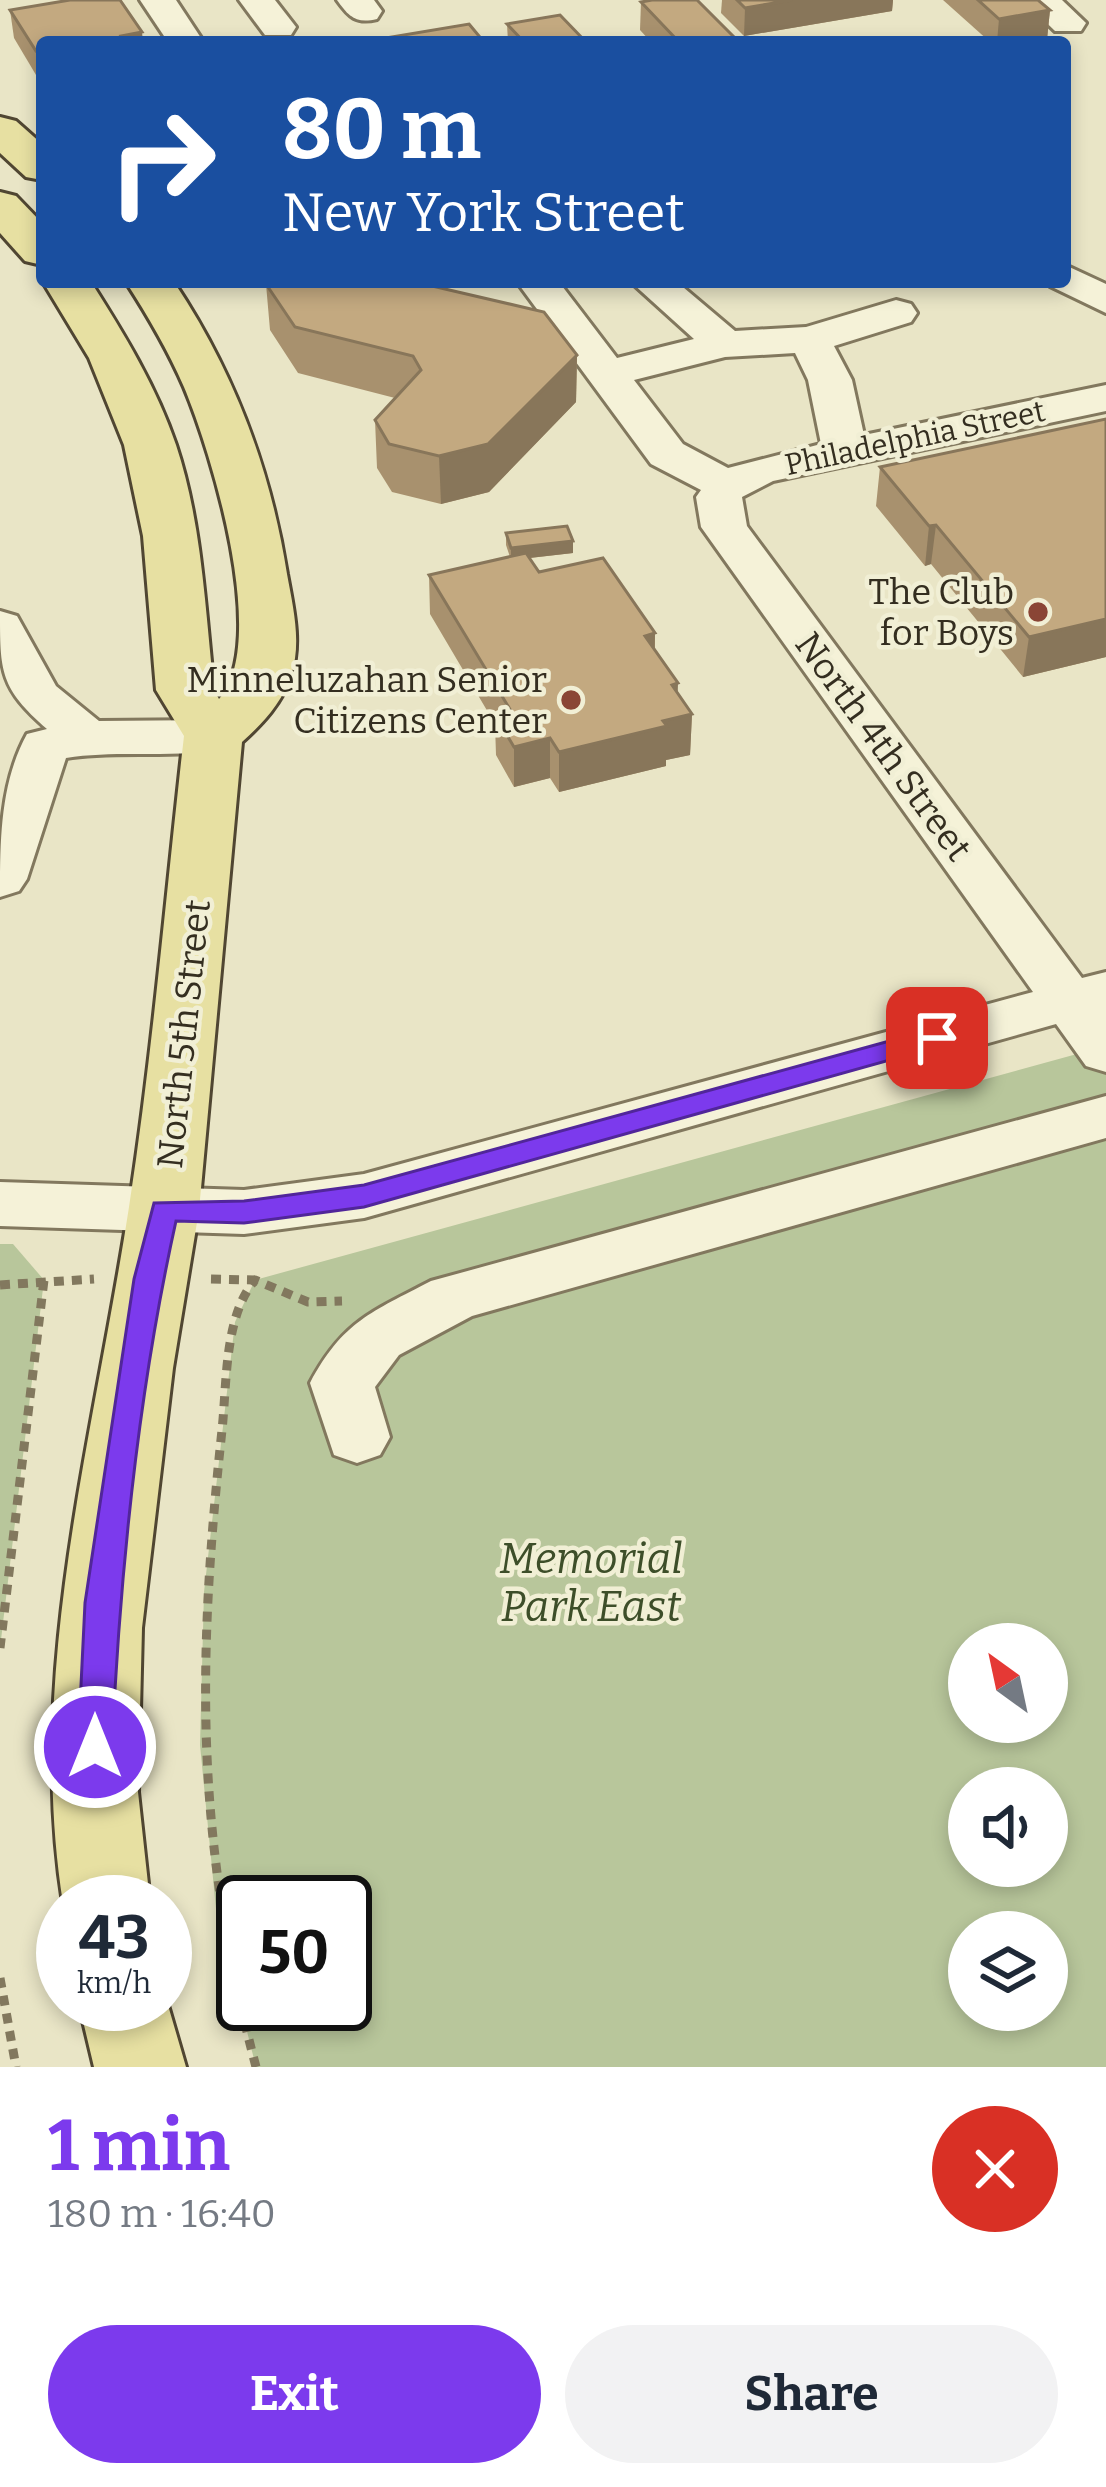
<!DOCTYPE html>
<meta charset="utf-8">
<style>
body{margin:0;font-family:Bitter,serif;background:#f2f2f3;color:#1f2937;height:100vh;display:flex;flex-direction:column;font-size:45px;white-space:nowrap}
*{box-sizing:border-box;margin:0}
p{font-size:39px;color:#747a83}
.icon{flex:none;width:66px;height:66px;fill:none;stroke:currentColor;stroke-width:2;stroke-linecap:round;stroke-linejoin:round}
.map{position:relative;height:2067px;overflow:hidden}
.details{display:flex;flex-direction:column;background:#fff;flex:1}
.details>*{flex:none}
.top-card{position:absolute;left:36px;top:36px;width:1035px;height:252px;border-radius:12px;box-shadow:0 6px 18px #0003;background:#1a4fa0;color:#fff;overflow:hidden}
.needle{width:78px;rotate:327deg}
.buttons{position:absolute;left:948px;top:1623px;display:grid;gap:24px}
.buttons a{display:grid;place-items:center;width:120px;height:120px;border-radius:50%;background:#fff;box-shadow:0 6px 18px #0003;font-size:60px}
.speed{position:absolute;left:36px;top:1875px;display:flex;gap:24px;font-size:60px;font-weight:700;text-align:center}
.speed>*{display:grid;place-content:center;width:156px;height:156px;border-radius:50%;background:#fff;box-shadow:0 6px 18px #0003;line-height:1}
.speed small{font-size:30px;font-weight:400}
.speed .limit{border:6px solid #111;border-radius:18px;background:#fff;color:#111}
.pin{position:absolute;display:grid;place-items:center;width:102px;height:102px;color:#fff;margin:-51px;border-radius:24px;box-shadow:0 6px 18px #0006}
.me{position:absolute;width:132px;margin:-66px;rotate:0deg;stroke-linejoin:round;filter:drop-shadow(0 0 9px #0008)}
.turn{display:flex;align-items:center;gap:42px;height:252px;padding:0 48px;font-size:54px}
.turn .icon{width:156px;height:156px;stroke-width:2.5}
.turn b{display:block;font-size:84px;line-height:102px}
.round{display:grid;place-items:center;flex:none;width:126px;height:126px;border-radius:63px;background:#f2f2f3}
.headline{display:flex;align-items:center;justify-content:space-between;height:204px;padding:0 48px}
h1{font-size:72px;font-weight:700;line-height:90px;color:#7c3aed}
.cta{display:flex;gap:24px;margin-top:auto;padding:24px 48px}
.cta a{flex:1;height:138px;border-radius:72px;background:#7c3aed;color:#fff;font-size:48px;font-weight:700;line-height:138px;text-align:center}
.cta a+a{background:#f2f2f3;color:#1f2937}
.map>svg:first-child{display:block}
</style>
<div class="map">
<svg width="1106" height="2067" viewBox="0 0 1106 2067">
<rect width="100%" height="100%" fill="#e9e5c6"/>
<g fill="#b8c69b" fill-rule="evenodd">
<path d="M 1106,1046 L 1106,2067 L 256,2067 L 216,1909 L 200,1745 L 204,1592 L 235,1322 L 255,1280 ZM 969,1644 L 1047,1644 L 1047,1722 L 969,1722 ZM 969,1788 L 1047,1788 L 1047,1866 L 969,1866 ZM 243,1902 L 345,1902 L 345,2004 L 243,2004 ZM 969,1932 L 1047,1932 L 1047,2010 L 969,2010 Z"/>
<path d="M 0,1244 L 13,1244 L 44,1280 L 0,1648 Z"/>
</g>
<g fill="none" stroke-linecap="round" stroke-linejoin="round">
<g stroke="#82785e" stroke-width="6">
<g id="minor">
<path d="M 140,0 L 176,0 L 203,41 L 168,42 Z"/>
<path d="M 239,0 L 275,0 L 296,27 L 291,35 L 265,35 Z"/>
<path d="M 337,0 L 374,0 L 382,11 L 377,19 C 356,24 349,17 337,0 Z"/>
<path d="M 1023,0 L 1062,0 L 1086,23 L 1081,31 L 1055,31 Z"/>
<path d="M 1065,265 L 1106,284 L 1106,313 L 1050,286 L 1048,282 L 1065,282 Z"/>
<path d="M 517,282 L 559,282 L 617,358 L 694,339 L 631,282 L 677,282 L 735,331 L 806,327 L 896,300 L 911,304 L 917,313 L 911,322 L 834,346 L 852,380 L 864,435 L 1106,385 L 1106,411 L 773,481 L 742,497 L 747,526 L 1082,978 L 1106,972 L 1106,1072 L 1086,1066 L 1056,1024 L 364,1218 L 244,1234 L 0,1226 L 0,1182 L 244,1190 L 364,1174 L 1033,992 L 701,527 L 696,497 L 701,490 L 651,464 ZM 795,353 L 808,380 L 821,444 L 728,468 L 683,444 L 634,380 L 725,357 Z"/>
<path d="M 0,611 L 17,616 L 56,686 L 99,721 L 213,720 L 231,725 L 238,736 L 231,747 C 179,760 120,749 66,758 L 27,879 L 19,891 L 0,897 C 0,841 0,783 27,734 L 47,729 C 0,688 0,672 0,611 Z"/>
<path d="M 1106,1096 L 1106,1138 L 472,1316 L 399,1355 L 375,1387 L 390,1437 L 380,1455 L 357,1463 L 334,1455 L 310,1383 C 343,1321 372,1312 431,1281 Z"/>
</g>
</g>
<g stroke="#504632" stroke-width="6">
<g id="major">
<path d="M 0,117 L 16,121 L 42,144 L 42,180 L 26,177 L 0,153 Z"/>
<path d="M 0,192 L 16,196 L 42,223 L 42,265 L 25,261 L 0,233 Z"/>
<path d="M 43,282 L 91,282 C 124,334 156,386 176,445 C 202,523 205,609 214,690 L 219,699 C 270,643 211,451 184,387 C 168,350 148,316 126,282 L 174,282 C 234,372 270,467 287,574 C 293,607 302,643 291,675 C 283,702 262,724 242,742 L 199,1210 L 173,1368 L 142,1628 L 138,1792 L 150,1902 L 63,1903 C 26,1671 94,1436 129,1207 C 153,1051 166,893 184,736 L 156,690 L 143,536 L 124,445 L 89,358 Z"/>
<path d="M 165,1995 L 186,2067 L 94,2067 L 79,2004 L 165,2004 Z"/>
</g>
</g>
<g stroke="#82785e" stroke-width="9" stroke-dasharray="10 8" stroke-linecap="butt">
<path d="M 211,1279 L 255,1280"/>
<path d="M 0,1285 L 94,1279"/>
<path d="M 0,1648 L 44,1280"/>
<path d="M 0,1978 L 16,2067"/>
<path d="M 256,2067 C 195,1838 197,1663 222,1430 C 227,1384 224,1316 255,1280 L 308,1302 L 342,1301"/>
</g>
<use href="#minor" fill="#f5f2d8" fill-rule="evenodd"/>
<use href="#major" fill="#e7e0a2" fill-rule="evenodd"/>
</g>
<g fill="#a8916e">
<path d="M 722,0 L 893,0 L 892,11 L 744,36 L 721,13 Z"/>
<path d="M 943,0 L 1038,0 L 1050,10 L 1047,39 L 1029,42 L 990,42 Z"/>
<path d="M 641,2 L 739,42 L 651,42 L 640,30 Z"/>
<path d="M 10,10 L 42,42 L 39,80 L 14,38 Z"/>
<path d="M 507,24 L 586,42 L 508,42 Z"/>
<path d="M 266,284 L 443,289 L 577,355 L 576,402 L 489,492 L 441,504 L 392,492 L 377,468 L 375,420 L 395,398 L 298,373 L 270,330 Z"/>
<path d="M 1106,419 L 1106,657 L 1023,677 L 931,564 L 925,566 L 876,506 L 880,467 Z"/>
<path d="M 506,533 L 573,553 L 530,558 L 539,572 L 655,633 L 655,649 L 678,693 L 692,714 L 690,755 L 666,760 L 666,766 L 559,792 L 550,778 L 514,787 L 496,755 L 495,724 L 430,614 L 429,575 L 510,557 L 506,545 Z"/>
</g>
<g fill="#88765a">
<path d="M 792,0 L 893,0 L 892,11 L 744,36 L 745,8 Z"/>
<path d="M 1050,10 L 1047,39 L 1029,42 L 997,42 L 999,19 Z"/>
<path d="M 142,32 L 143,42 L 122,42 L 121,36 Z"/>
<path d="M 42,50 L 42,80 L 39,80 L 36,51 Z"/>
<path d="M 404,282 L 449,282 L 406,326 Z"/>
<path d="M 577,355 L 576,402 L 489,492 L 441,504 L 439,456 Z"/>
<path d="M 936,525 L 931,564 L 925,566 L 929,526 Z"/>
<path d="M 573,541 L 573,553 L 511,560 L 511,548 Z"/>
<path d="M 1106,619 L 1106,657 L 1023,677 L 1029,637 Z"/>
<path d="M 655,633 L 654,673 L 645,636 Z"/>
<path d="M 678,683 L 677,718 L 692,714 L 690,755 L 666,760 L 666,766 L 559,792 L 559,752 Z"/>
<path d="M 550,738 L 550,778 L 514,787 L 514,747 Z"/>
</g>
<g fill="#c3a980" stroke="#88765a" stroke-width="3">
<path d="M 70,0 L 120,0 L 142,32 L 121,36 L 125,42 L 42,42 L 42,50 L 36,51 L 10,10 Z"/>
<path d="M 652,0 L 697,0 L 739,42 L 679,42 L 641,2 Z"/>
<path d="M 737,0 L 792,0 L 745,8 Z"/>
<path d="M 978,0 L 1038,0 L 1050,10 L 999,19 Z"/>
<path d="M 560,15 L 586,42 L 524,42 L 507,24 Z"/>
<path d="M 469,24 L 484,42 L 362,42 Z"/>
<path d="M 268,282 L 415,282 L 544,312 L 577,355 L 488,444 L 439,456 L 389,444 L 375,420 L 421,370 L 413,356 L 295,327 L 266,284 Z"/>
<path d="M 1106,419 L 1106,619 L 1029,637 L 936,525 L 929,526 L 880,467 Z"/>
<path d="M 567,526 L 573,541 L 511,548 L 506,533 Z"/>
<path d="M 526,553 L 539,572 L 603,558 L 655,633 L 645,636 L 678,683 L 672,685 L 692,714 L 663,721 L 667,726 L 559,752 L 550,738 L 514,747 L 495,715 L 511,711 L 429,575 Z"/>
</g>
<path fill="#7c3aed" stroke="#51269a" stroke-width="3" d="M 937,1028 L 951,1038 L 947,1044 L 364,1207 L 244,1223 L 176,1221 C 138,1392 120,1571 112,1747 L 107,1757 L 95,1762 L 83,1757 L 78,1747 L 85,1603 L 134,1279 L 154,1203 L 244,1201 L 364,1185 Z"/>
<g fill="#8a4535" stroke="#f1efd5" stroke-width="4.5">
<circle cx="1038" cy="612" r="12"/>
<circle cx="571" cy="700" r="12"/>
</g>
<g text-anchor="middle" stroke-width="9" stroke-linejoin="round" paint-order="stroke">
<g font-size="30" fill="#342e20" stroke="#f1efd5">
<text transform="translate(915 438) rotate(-12)" y="10">Philadelphia Street</text>
</g>
<g font-size="36" fill="#342e20" stroke="#f1efd5" text-anchor="end">
<text x="1014" y="604">The Club<tspan x="1014" dy="41">for Boys</tspan></text>
<text x="547" y="692">Minneluzahan Senior<tspan x="547" dy="41">Citizens Center</tspan></text>
</g>
<g font-size="36" fill="#342e20" stroke="#f1efd5">
<text transform="translate(884 746) rotate(54)" y="13">North 4th Street</text>
<text transform="translate(183 1034) rotate(-84)" y="13">North 5th Street</text>
</g>
<g font-size="42" font-style="italic" fill="#3d4e29" stroke="#f1efd5">
<text x="591" y="1573">Memorial<tspan x="591" dy="48">Park East</tspan></text>
</g>
</g>
</svg>
<div class="buttons">
<a><svg class="needle" viewBox="-14 -14 28 28"><path d="M0-13l5 13h-10z" fill="#e53935"/><path d="M0 13l5-13h-10z" fill="#747a83"/></svg></a>
<a><svg class="icon" aria-label="sound" viewBox="0 0 24 24"><path d="M4 9h4l5-4v14l-5-4H4zM17 9q2 3 0 6"/></svg></a>
<a><svg class="icon" aria-label="layers" viewBox="0 0 24 24"><path d="M12 4l9 5-9 5-9-5zM3 14l9 5 9-5"/></svg></a>
</div>
<div class="speed"><div>43<small>km/h</small></div><div class="limit">50</div></div>
<div class="pin" style="left:937px;top:1038px;background:#d93025"><svg class="icon" aria-label="arrive" viewBox="0 0 24 24"><path d="M6 21V4h12l-3 4 3 4H6"/></svg></div>
<svg class="me" style="left:95px;top:1747px" viewBox="-20 -20 40 40"><circle r="17" fill="#7c3aed" stroke="#fff" stroke-width="3"/><path d="M0-11L8 9 0 5-8 9z" fill="#fff"/></svg>
<div class="top-card">
<div class="turn"><svg class="icon" aria-label="right" viewBox="0 0 24 24"><path d="M7 20v-9h11M14 6l5 5-5 5"/></svg><div><b>80 m</b>New York Street</div></div>
</div>
</div>
<section class="details">
<div class="headline"><div><h1>1 min</h1><p>180 m · 16:40</p></div><a class="round" style="background:#d93025;color:#fff"><svg class="icon" aria-label="close" viewBox="0 0 24 24"><path d="M6 6l12 12M18 6L6 18"/></svg></a></div>
<div class="cta"><a>Exit</a><a>Share</a></div>
</section>
